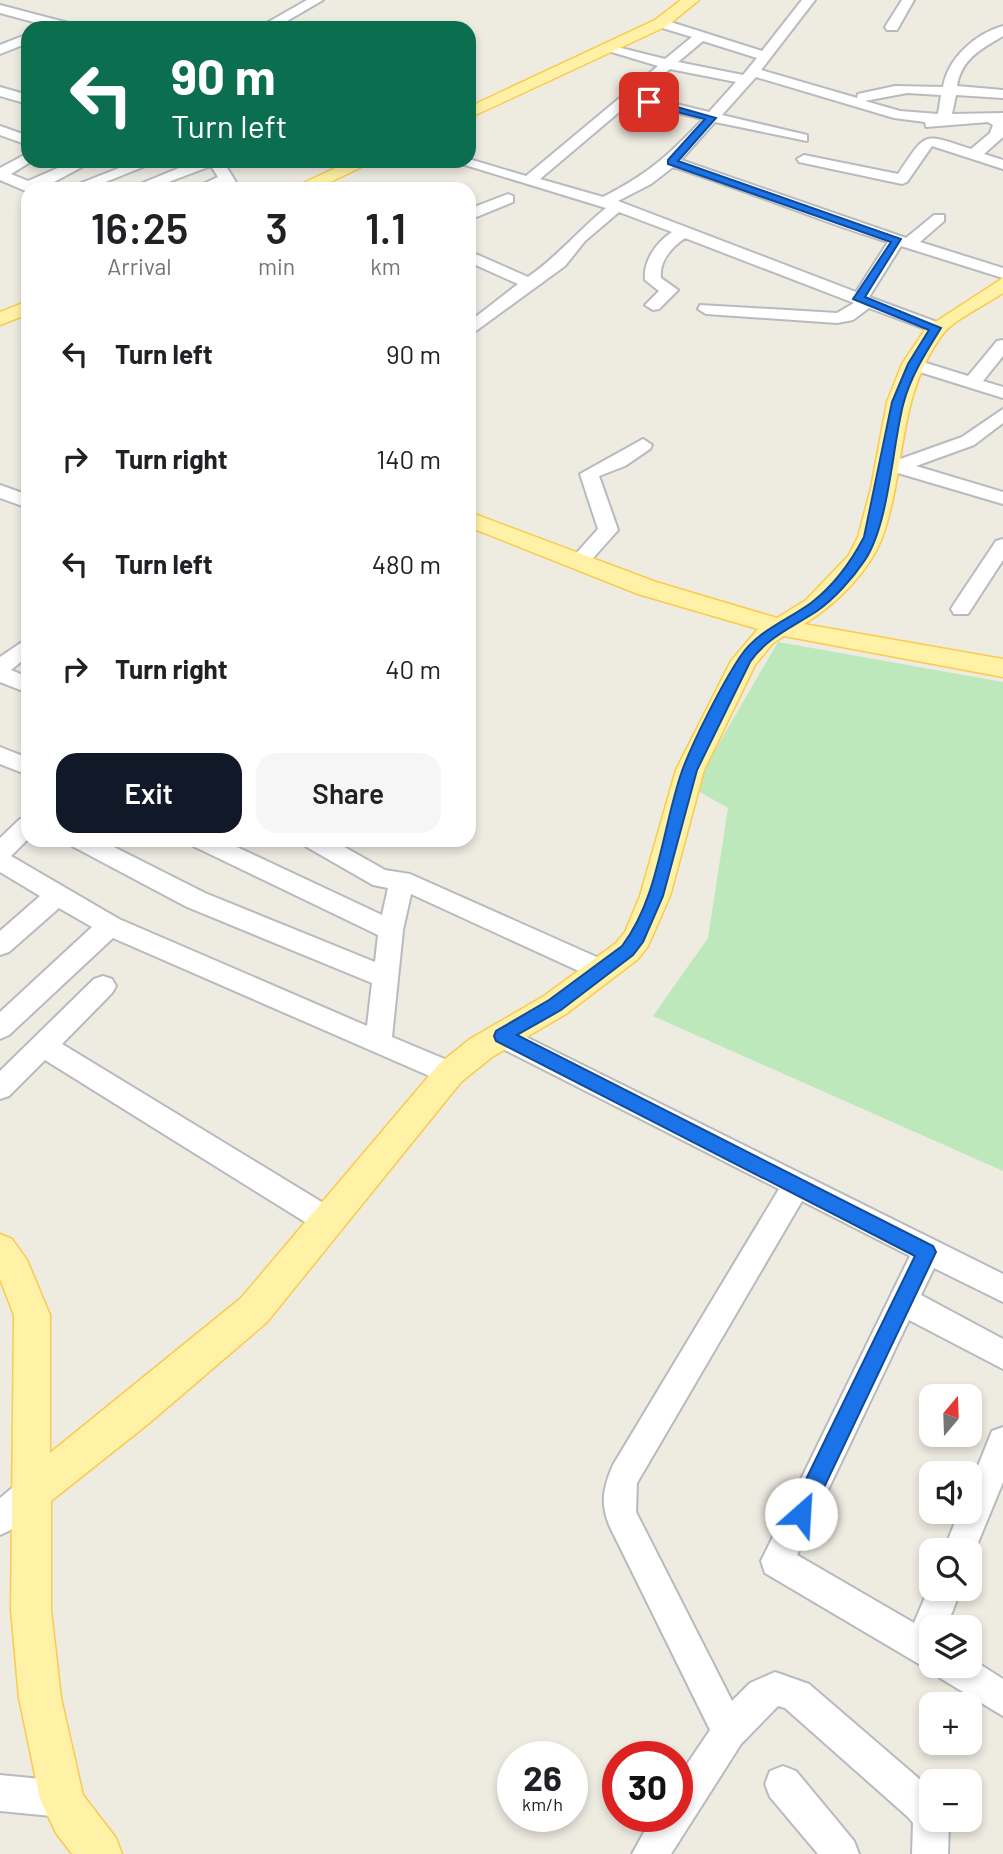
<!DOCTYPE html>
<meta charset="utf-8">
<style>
body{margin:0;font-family:Barlow,sans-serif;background:#f6f6f6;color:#202124;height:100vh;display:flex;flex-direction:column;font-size:26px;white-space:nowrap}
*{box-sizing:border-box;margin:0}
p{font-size:23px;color:#757577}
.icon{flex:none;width:38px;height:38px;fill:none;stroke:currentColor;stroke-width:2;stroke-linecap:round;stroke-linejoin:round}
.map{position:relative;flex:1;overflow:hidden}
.details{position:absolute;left:21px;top:182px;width:455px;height:665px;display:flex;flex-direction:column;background:#fff;border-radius:21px;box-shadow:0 4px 10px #0003}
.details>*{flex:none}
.banner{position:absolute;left:21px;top:21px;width:455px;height:147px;border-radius:21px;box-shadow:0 4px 10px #0003;background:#0b6e4f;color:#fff;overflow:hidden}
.needle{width:46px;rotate:19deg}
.tools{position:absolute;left:919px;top:1384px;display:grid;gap:14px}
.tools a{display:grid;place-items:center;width:63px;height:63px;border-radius:14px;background:#fff;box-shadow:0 4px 10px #0003;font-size:35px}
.speed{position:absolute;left:497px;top:1741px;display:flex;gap:14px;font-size:35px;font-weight:700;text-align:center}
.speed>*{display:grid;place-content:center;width:91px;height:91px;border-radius:50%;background:#fff;box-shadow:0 4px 10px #0003;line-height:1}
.speed small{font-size:18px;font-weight:400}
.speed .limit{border:10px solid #d22;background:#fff;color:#111}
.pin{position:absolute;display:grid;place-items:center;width:60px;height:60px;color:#fff;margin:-30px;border-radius:14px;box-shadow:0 4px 10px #0006}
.me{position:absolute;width:77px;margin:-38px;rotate:26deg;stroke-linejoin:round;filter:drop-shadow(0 0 5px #0008)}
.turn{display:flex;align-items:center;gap:24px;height:147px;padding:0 35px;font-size:32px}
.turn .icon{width:91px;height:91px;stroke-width:2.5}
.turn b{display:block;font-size:49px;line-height:60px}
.eta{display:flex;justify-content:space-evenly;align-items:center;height:119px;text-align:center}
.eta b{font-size:42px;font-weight:600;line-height:49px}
.button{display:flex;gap:14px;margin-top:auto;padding:14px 35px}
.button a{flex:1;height:80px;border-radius:21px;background:#111827;color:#fff;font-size:28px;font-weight:600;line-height:80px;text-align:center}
.button a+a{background:#f6f6f6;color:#202124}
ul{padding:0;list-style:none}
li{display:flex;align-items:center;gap:21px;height:105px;padding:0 35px}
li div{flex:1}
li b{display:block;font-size:26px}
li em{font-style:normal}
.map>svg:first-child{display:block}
</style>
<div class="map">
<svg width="1003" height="1854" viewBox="0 0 1003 1854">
<rect width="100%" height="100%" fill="#eeebe1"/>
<path fill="#bce8bc" d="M 778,642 L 1003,682 L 1003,1171 L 653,1016 L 708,938 L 728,808 L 693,788 Z"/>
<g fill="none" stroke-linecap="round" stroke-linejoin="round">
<g stroke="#b7babf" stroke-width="4">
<g id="minor">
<path d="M 307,0 L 323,0 L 275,28 L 258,28 Z"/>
<path d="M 802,0 L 815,0 L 761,70 L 857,98 L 858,94 L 895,86 L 943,87 C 948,58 975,34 1003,26 L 1003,36 C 981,49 961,59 957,86 L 1003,90 L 1003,98 L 956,95 L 952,114 L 1003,113 L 1003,137 L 984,154 L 1003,160 L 1003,169 L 932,146 L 907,182 L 902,184 L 799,162 L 797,159 L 804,155 L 898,174 C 927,131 922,133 971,149 L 990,133 L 993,125 L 988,122 L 926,127 L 925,122 L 894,118 L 756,77 L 722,115 L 807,135 L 807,141 L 715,122 L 681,160 L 906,238 L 934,215 L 944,215 L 944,221 L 920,242 L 1003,268 L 1003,278 L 901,246 L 869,297 L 942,324 L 944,328 L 936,333 L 869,308 L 853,320 L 837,323 L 706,314 L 698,309 L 700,305 L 837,313 L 854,303 L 685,238 C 672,247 659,261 661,278 L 678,290 L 659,309 L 653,310 L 645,305 L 659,291 L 645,280 C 643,261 656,243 672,232 L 619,212 L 585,241 L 565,266 L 469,336 L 469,322 L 518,284 L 469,262 L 469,251 L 528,277 C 557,257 579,230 606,208 L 452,161 L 469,159 L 526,176 L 658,66 L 605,50 L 605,44 L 665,59 L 692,37 L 656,26 L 654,23 L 661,19 L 762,51 ZM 703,41 L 757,58 L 743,75 L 678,62 ZM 670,69 L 736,82 L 709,112 L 639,95 ZM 907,93 L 941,95 L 938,114 L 900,111 L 865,101 ZM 631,102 L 703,119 C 668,156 648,174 603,197 L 540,179 ZM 673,167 C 746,190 816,220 888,242 L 856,292 L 618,201 L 651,184 Z"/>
<path d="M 902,0 L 914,0 L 897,30 L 887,30 L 885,27 Z"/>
<path d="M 0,5 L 76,25 L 78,28 L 56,28 L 0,13 Z"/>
<path d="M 28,34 L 28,43 L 0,54 L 0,45 Z"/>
<path d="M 0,87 L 28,95 L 28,104 L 0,96 Z"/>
<path d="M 0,126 L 28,136 L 28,145 L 0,135 Z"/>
<path d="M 28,153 L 28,161 L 32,161 L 11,174 L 28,181 L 74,161 L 93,161 L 41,189 L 28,189 L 28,192 L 0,180 L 0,168 Z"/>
<path d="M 137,161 L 158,161 L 88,189 L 66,189 Z"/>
<path d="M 196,161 L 223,161 L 240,189 L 224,189 L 222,186 L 192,189 L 218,177 L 211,166 L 150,189 L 128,189 Z"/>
<path d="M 508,194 L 513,196 L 513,202 L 469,220 L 469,209 Z"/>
<path d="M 1003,340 L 1003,356 L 983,381 L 1003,387 L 1003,398 L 907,368 L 904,364 L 913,359 L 968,376 L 997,341 Z"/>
<path d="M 1003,409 L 1003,423 L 974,445 L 916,466 L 1003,492 L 1003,504 L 898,473 L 885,477 L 876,471 L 878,467 L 962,437 Z"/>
<path d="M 643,439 L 652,445 L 650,449 L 625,466 L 599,476 L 618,530 L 586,566 L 572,566 L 569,562 L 572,558 L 598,529 L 580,474 Z"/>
<path d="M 0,485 L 28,495 L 28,508 L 0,498 Z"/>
<path d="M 1003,539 L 1003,560 L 968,614 L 954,614 L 951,609 L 954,604 L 996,541 Z"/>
<path d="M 28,638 L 28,656 L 11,670 L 28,677 L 28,693 L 0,682 L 0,657 Z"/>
<path d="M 0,747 L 28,758 L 28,775 L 0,764 Z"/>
<path d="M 28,816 L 28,839 L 11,856 L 119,919 L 367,1026 L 372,983 L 187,907 L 72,846 L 68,840 L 100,840 L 205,893 L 375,962 L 378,935 L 193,846 L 189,840 L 222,840 L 382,915 L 388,888 L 373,885 L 305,846 L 301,840 L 332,840 L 385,870 L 410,874 L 610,963 L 614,970 L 610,977 L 601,980 L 592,977 L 411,894 L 403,930 L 392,1037 L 459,1065 L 463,1073 L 459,1081 L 450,1084 L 441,1081 L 113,938 L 9,1035 L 0,1039 L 0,1012 L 92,927 L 59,908 L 9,952 L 0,955 L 0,931 L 40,896 L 0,872 L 0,838 L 20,819 Z"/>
<path d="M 103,976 L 112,979 L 116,986 L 112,993 L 62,1044 L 338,1212 L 342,1221 L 338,1230 L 328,1234 L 318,1230 L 45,1060 L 9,1096 L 0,1099 L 0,1071 L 94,979 Z"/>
<path d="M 502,1025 L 1003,1274 L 1003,1302 L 934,1268 L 921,1295 L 1003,1339 L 1003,1369 L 909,1320 L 797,1555 L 914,1623 L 931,1583 L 931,1589 L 961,1589 L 946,1628 L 931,1628 L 931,1666 L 970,1666 L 970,1658 L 1003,1679 L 1003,1716 L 940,1678 L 935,1667 L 931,1669 L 919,1664 L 765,1573 L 761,1561 L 910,1256 L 802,1201 L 637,1483 L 636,1512 L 732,1701 L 750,1683 L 775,1672 L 809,1684 L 931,1789 L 931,1820 L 949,1820 L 948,1854 L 912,1854 L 913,1823 L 908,1817 L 785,1708 L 778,1706 L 741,1744 L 671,1854 L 632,1854 L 653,1816 L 677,1816 L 677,1779 L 710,1730 L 610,1527 C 600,1504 603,1488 613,1465 L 779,1189 L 493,1044 L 489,1036 L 493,1028 Z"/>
<path d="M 1003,1427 L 1003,1482 L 970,1562 L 970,1550 L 944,1550 L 959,1512 L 970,1512 L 970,1486 L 992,1431 Z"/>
<path d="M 29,1478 L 40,1483 L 45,1494 C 37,1512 18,1528 0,1535 L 0,1498 L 18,1483 Z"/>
<path d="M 783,1766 L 796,1771 L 854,1841 L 859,1854 L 818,1854 L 770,1797 L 765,1784 L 770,1771 Z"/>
<path d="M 0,1775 L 62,1781 L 75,1786 L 80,1799 L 75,1812 L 62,1817 L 0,1811 Z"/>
</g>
</g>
<g stroke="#fbca4e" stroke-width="3">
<g id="major">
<path d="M 681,0 L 699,0 L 667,26 L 469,118 L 469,107 L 655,20 Z"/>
<path d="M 350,161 L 374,161 L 316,189 L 291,189 Z"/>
<path d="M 1003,278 L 1003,293 C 987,304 953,320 942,335 C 896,398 907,469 882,538 C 869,572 835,605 804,624 L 1003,659 L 1003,677 L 784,636 L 773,643 L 755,665 L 704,770 L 670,896 L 648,946 L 638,959 L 566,1014 L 492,1057 L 461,1082 L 267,1322 L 148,1424 L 51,1501 L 51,1610 L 61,1698 L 83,1795 L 116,1838 L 122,1854 L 72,1854 L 56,1833 L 40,1799 L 19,1698 L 11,1610 L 14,1315 L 0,1279 L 0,1234 L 12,1239 L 27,1260 L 50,1315 L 50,1453 L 241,1298 L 439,1064 L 470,1039 L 544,996 L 616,943 L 625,932 L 640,896 L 676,770 L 731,661 L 758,629 L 638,594 L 469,527 L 469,512 L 656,582 L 777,618 L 806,600 L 849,555 L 858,537 L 871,488 L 887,402 L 902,364 L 926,328 Z"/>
<path d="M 28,301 L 28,314 L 0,325 L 0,312 Z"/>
</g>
</g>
<use href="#minor" fill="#fff" fill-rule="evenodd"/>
<use href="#major" fill="#fff1a5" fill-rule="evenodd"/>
</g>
<path fill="#1a73e8" stroke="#114b97" stroke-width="2" d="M 649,99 L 716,118 L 678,161 L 901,239 L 865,297 L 941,328 C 926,352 910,377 903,405 C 892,449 889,523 865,560 C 853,578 834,599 817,611 C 793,627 766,638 750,662 L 697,770 L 663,896 L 643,942 L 633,955 L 561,1010 L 517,1035 L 933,1246 L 936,1252 L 808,1521 L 801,1524 L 793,1521 L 790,1514 L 793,1506 L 915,1256 L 496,1041 L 494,1036 L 496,1031 L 549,1000 L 622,946 C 659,898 662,828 682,771 C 693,741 722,684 740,657 C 757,631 786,621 811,603 C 833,586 851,562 864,537 L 892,402 L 908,364 L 929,330 L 853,299 L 891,242 L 668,164 L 668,160 L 705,119 L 645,104 Z"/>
</svg>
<div class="tools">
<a><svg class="needle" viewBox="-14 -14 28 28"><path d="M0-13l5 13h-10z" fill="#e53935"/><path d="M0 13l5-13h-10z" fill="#757577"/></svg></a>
<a><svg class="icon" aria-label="sound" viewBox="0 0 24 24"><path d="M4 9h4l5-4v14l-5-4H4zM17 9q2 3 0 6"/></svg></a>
<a><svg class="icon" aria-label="search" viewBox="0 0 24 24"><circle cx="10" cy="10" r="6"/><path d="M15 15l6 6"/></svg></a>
<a><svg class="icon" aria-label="layers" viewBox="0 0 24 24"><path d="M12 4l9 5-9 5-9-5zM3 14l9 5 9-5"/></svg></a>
<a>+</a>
<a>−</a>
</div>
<div class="speed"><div>26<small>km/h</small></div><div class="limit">30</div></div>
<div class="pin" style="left:649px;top:102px;background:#d93025"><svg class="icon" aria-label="arrive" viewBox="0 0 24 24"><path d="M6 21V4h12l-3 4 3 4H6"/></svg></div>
<svg class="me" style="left:801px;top:1514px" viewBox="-20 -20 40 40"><circle r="19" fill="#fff"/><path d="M0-13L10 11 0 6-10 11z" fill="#1a73e8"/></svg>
<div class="banner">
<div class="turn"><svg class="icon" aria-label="left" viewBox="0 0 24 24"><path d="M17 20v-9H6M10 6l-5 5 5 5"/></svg><div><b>90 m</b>Turn left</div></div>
</div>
<section class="details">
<div class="eta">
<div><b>16:25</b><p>Arrival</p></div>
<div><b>3</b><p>min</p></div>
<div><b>1.1</b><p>km</p></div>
</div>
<ul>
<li><svg class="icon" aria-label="left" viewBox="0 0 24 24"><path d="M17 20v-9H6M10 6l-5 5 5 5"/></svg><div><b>Turn left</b></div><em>90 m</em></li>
<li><svg class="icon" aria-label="right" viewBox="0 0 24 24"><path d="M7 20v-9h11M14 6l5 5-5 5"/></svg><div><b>Turn right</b></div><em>140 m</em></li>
<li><svg class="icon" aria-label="left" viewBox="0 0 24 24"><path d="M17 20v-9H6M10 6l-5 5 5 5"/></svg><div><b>Turn left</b></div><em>480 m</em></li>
<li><svg class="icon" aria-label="right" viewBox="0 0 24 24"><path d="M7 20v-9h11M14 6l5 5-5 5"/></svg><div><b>Turn right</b></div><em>40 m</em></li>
</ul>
<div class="button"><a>Exit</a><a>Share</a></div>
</section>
</div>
